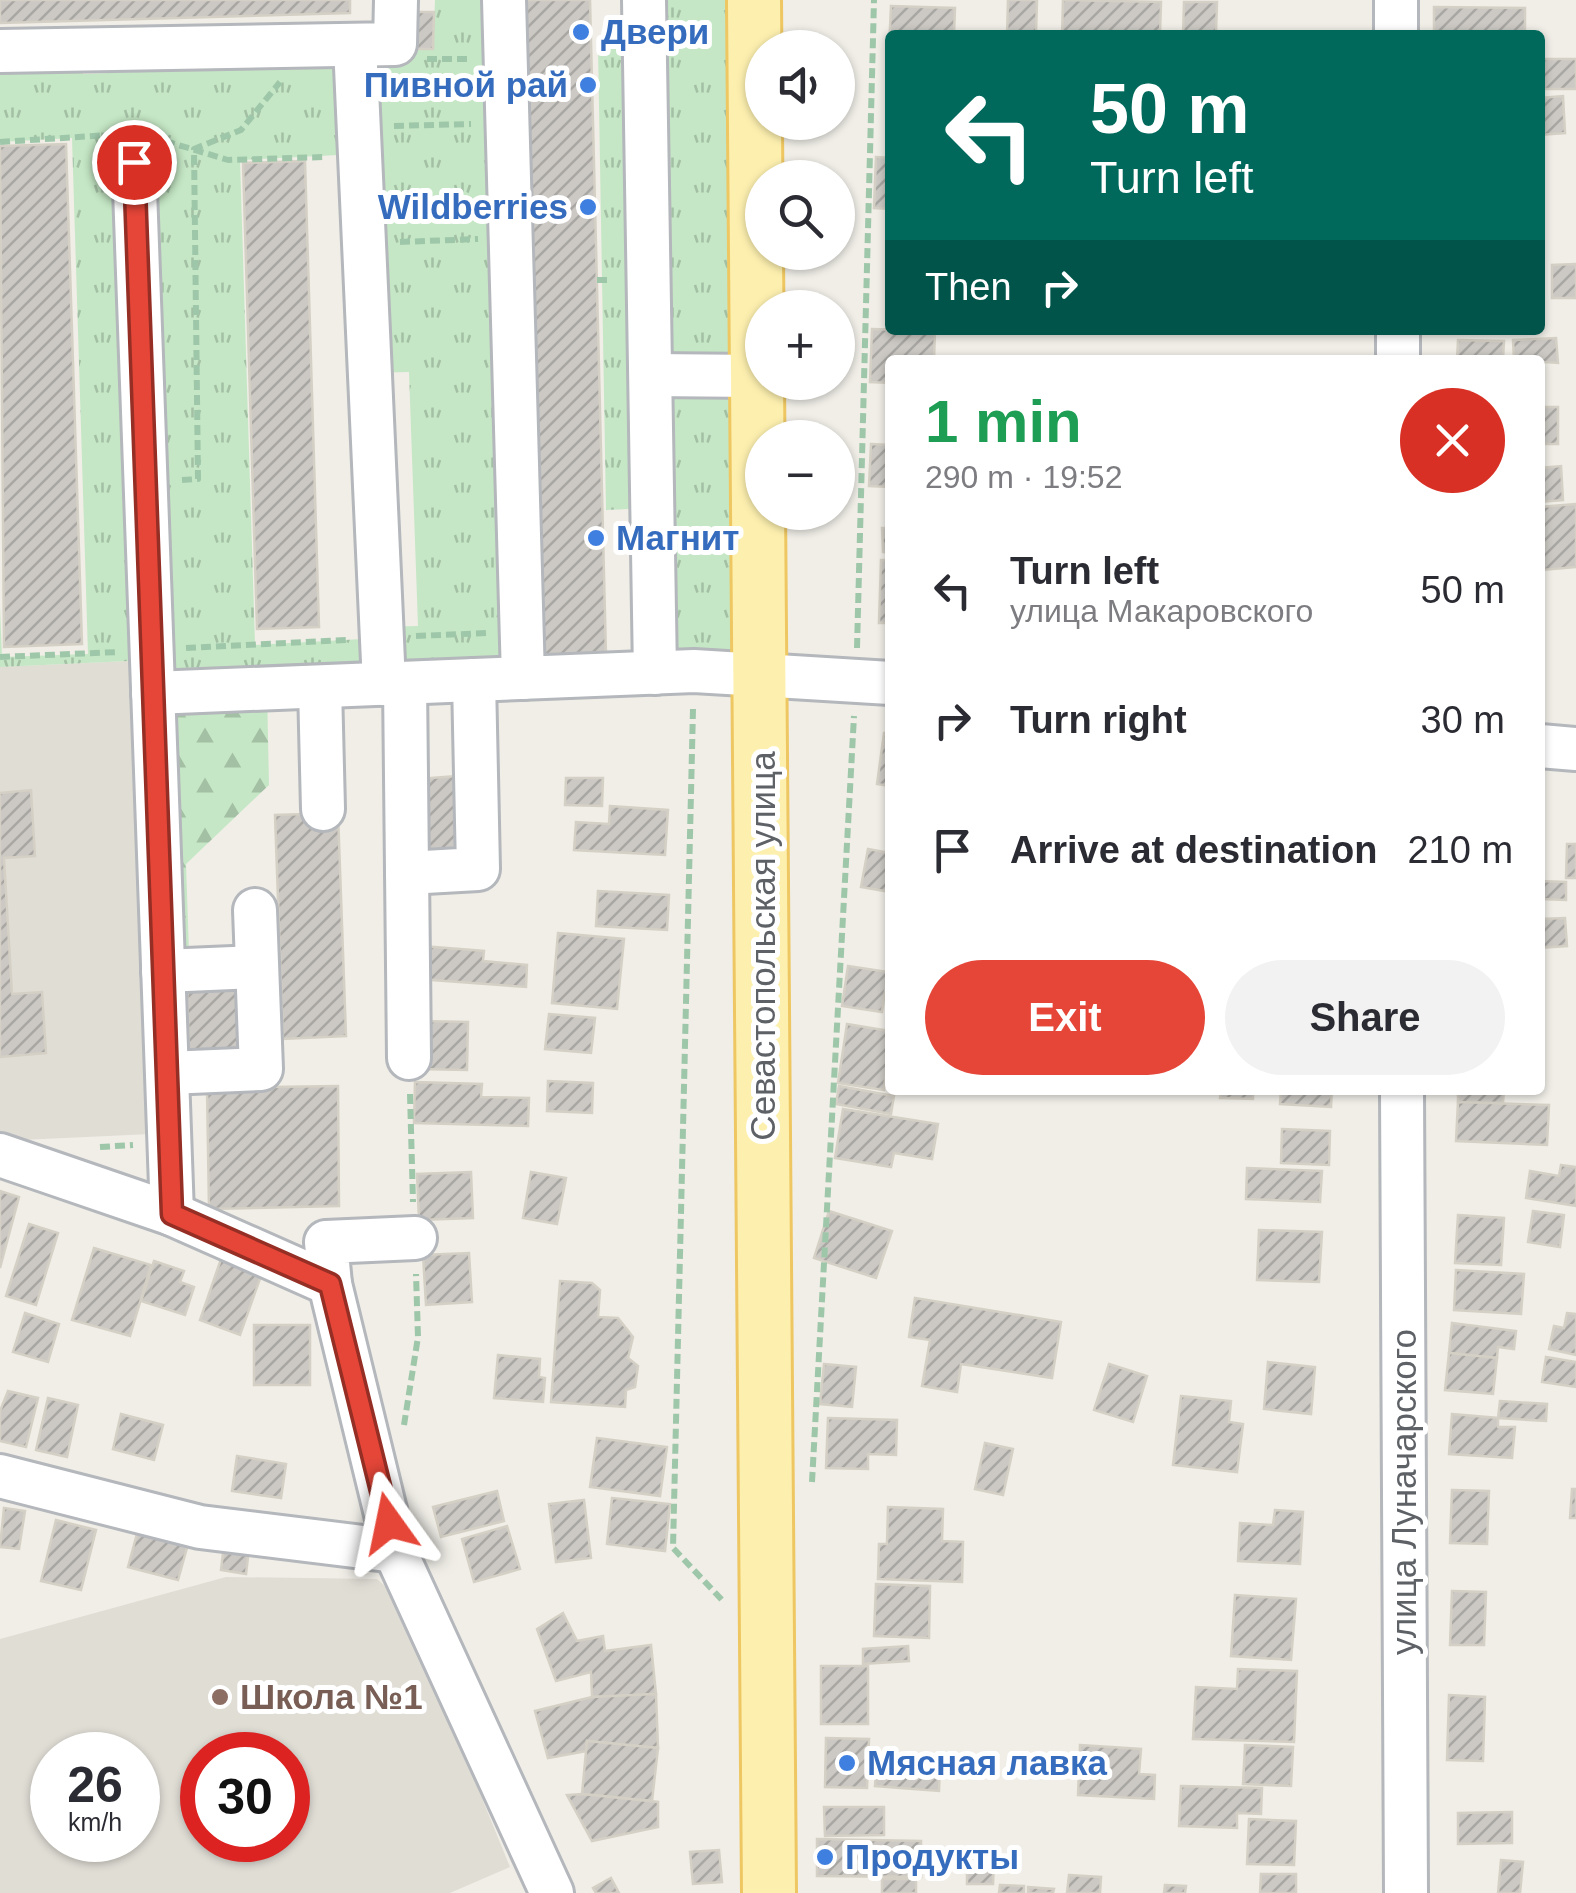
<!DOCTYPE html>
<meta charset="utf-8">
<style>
body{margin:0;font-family:Helvetica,sans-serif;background:#f2f2f3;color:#2b2b33;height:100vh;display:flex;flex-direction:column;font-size:38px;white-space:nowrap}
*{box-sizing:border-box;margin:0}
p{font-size:32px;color:#7c7c81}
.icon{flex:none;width:55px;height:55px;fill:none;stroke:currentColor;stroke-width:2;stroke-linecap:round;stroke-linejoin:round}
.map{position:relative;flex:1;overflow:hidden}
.details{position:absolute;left:885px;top:355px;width:660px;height:740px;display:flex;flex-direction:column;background:#fff;border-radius:10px;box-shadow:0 2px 8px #0004}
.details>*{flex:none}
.top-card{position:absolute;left:885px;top:30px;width:660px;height:305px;border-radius:10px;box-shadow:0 2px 8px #0004;background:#00695c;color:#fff;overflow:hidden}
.buttons{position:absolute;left:745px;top:30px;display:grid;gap:20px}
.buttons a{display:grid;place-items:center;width:110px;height:110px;border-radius:50%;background:#fff;box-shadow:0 2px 8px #0004;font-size:50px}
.speed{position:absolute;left:30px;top:1732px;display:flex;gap:20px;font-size:50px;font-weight:700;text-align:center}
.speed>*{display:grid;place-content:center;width:130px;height:130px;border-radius:50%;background:#fff;box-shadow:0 2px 8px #0004;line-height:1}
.speed small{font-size:25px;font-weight:400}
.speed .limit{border:15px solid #d22;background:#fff;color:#111}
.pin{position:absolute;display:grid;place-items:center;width:85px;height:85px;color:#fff;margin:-42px;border:5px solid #fff;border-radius:50%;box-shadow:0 2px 10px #0007}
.me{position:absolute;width:110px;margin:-55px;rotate:348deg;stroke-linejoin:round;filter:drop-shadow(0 0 8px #0008)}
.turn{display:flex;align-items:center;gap:35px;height:210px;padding:0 40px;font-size:45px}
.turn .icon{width:130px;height:130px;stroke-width:2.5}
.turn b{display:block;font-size:70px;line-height:85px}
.then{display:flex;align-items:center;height:95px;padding:0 40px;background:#0003;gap:20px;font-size:38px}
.round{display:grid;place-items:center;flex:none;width:105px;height:105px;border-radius:52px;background:#f2f2f3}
.summary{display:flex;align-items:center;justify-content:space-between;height:170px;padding:0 40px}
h1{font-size:60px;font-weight:600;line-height:75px;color:#1e9e55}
.button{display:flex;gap:20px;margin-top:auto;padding:20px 40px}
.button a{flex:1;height:115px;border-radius:60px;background:#e54638;color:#fff;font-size:40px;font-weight:600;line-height:115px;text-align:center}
.button a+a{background:#f2f2f3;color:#2b2b33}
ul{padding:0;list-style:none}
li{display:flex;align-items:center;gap:30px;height:130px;padding:0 40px}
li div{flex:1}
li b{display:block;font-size:38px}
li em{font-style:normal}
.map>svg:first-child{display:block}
</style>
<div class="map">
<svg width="1576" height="1893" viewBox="0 0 1576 1893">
<defs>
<pattern id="grass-tufts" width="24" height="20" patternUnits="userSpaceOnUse" patternTransform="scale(2.5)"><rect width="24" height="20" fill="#c5e7c5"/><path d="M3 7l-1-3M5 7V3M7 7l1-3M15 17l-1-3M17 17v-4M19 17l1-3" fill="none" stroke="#a3bfa4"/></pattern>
<pattern id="forest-firs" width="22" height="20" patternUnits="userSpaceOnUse" patternTransform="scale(2.5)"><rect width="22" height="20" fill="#c5e7c5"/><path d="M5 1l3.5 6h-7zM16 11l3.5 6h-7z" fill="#a3bfa4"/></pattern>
<pattern id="building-hatch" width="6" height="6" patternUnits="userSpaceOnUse" patternTransform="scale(2.5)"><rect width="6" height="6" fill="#ccc9c4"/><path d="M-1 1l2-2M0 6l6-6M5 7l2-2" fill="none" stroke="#a9a7a3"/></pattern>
</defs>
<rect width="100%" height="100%" fill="#f0eee7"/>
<g fill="#e0ddd5" fill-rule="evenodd">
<path d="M 129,661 L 151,1134 L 0,1141 L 0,667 Z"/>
<path d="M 226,1577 L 377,1579 L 401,1600 L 510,1867 L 450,1893 L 0,1893 L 0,1639 ZM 52,1755 L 138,1755 L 138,1840 L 52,1840 ZM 202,1755 L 288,1755 L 288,1840 L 202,1840 Z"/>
</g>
<g fill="url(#grass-tufts)" fill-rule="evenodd">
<path d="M 435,0 L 504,0 L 523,678 L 153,693 L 151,650 L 128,651 L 129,661 L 0,667 L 0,607 L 2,657 L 88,654 L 72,138 L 0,142 L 0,51 L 82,50 L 83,74 L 260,67 L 396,49 L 433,49 ZM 358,154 L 370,373 L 409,372 L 418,626 L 381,627 L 380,638 L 255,645 L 240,160 Z"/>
<path d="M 644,0 L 754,0 L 762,673 L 655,673 L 652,508 L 606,510 L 598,47 L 645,46 Z"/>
</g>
<path fill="url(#forest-firs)" d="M 267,689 L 269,785 L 186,864 L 189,952 L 162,954 L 153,693 Z"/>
<g fill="url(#building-hatch)" stroke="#d5d0c5" stroke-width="2.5">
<path d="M 0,0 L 350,0 L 350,13 L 0,23 Z"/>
<path d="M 525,0 L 590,0 L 606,656 L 541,658 Z"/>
<path d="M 1008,0 L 1037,0 L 1036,35 L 1007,35 Z"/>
<path d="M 1063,0 L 1161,2 L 1160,35 L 1062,35 Z"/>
<path d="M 1184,2 L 1217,2 L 1216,35 L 1183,35 Z"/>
<path d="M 891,6 L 955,8 L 954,35 L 890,35 L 889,49 Z"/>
<path d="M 1434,7 L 1525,8 L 1525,35 L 1434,35 Z"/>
<path d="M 407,12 L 434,12 L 433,49 L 406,49 Z"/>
<rect x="1540" y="59" width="36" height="30"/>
<path d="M 1563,96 L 1565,133 L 1540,135 L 1540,98 Z"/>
<path d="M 66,144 L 82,644 L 4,647 L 0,146 Z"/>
<path d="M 876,157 L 890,158 L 890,209 L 874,208 Z"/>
<path d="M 305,161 L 319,627 L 257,629 L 243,163 Z"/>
<path d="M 1576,264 L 1576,298 L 1552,298 L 1552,265 Z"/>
<path d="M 872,329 L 935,331 L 934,360 L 890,360 L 890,383 L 870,382 Z"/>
<path d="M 1556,338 L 1558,363 L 1514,360 L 1513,340 Z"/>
<path d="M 1458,340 L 1504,341 L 1503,360 L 1457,360 Z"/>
<rect x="1540" y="407" width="18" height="37"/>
<path d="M 871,444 L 890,445 L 890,487 L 869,486 Z"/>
<path d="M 1561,466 L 1563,500 L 1540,502 L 1540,468 Z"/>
<path d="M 1576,504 L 1576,567 L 1543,570 L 1540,507 Z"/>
<path d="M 882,528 L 890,528 L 890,553 L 883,552 Z"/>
<path d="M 881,560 L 890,560 L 890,623 L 879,623 Z"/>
<path d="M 884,733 L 890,733 L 890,786 L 877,784 Z"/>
<path d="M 456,776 L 461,861 L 423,863 L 419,779 Z"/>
<path d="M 566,778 L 603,778 L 602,806 L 565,805 Z"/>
<path d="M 31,790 L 35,856 L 4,858 L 12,994 L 42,992 L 46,1053 L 0,1057 L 0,793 Z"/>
<path d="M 610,806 L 668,810 L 665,855 L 574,850 L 576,822 L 609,824 Z"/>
<path d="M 338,813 L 346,1036 L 283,1039 L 275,815 Z"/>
<path d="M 1567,844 L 1576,844 L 1576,878 L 1566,878 Z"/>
<path d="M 868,849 L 890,853 L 890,892 L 861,887 Z"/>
<path d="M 1540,881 L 1566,882 L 1566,900 L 1540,899 Z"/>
<path d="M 598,891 L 669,895 L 667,930 L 596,926 Z"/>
<path d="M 1565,918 L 1567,946 L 1540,948 L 1540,919 Z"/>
<path d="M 558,933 L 624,939 L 617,1009 L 552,1003 Z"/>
<path d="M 422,946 L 484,951 L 483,961 L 527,965 L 526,987 L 419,979 Z"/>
<path d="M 848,966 L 888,972 L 882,1012 L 842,1006 Z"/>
<path d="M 247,986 L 249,1053 L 189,1055 L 187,988 Z"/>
<path d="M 549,1014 L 595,1018 L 591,1053 L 545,1049 Z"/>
<path d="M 419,1021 L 468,1022 L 467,1070 L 418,1069 Z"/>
<path d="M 847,1024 L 890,1031 L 890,1072 L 886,1071 L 884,1090 L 838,1083 Z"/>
<path d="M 548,1081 L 593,1083 L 592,1113 L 547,1111 Z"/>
<path d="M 415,1082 L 482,1084 L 481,1097 L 529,1098 L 528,1126 L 414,1123 Z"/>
<path d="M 338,1086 L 339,1206 L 209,1209 L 207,1088 Z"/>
<path d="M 839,1086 L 894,1096 L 891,1114 L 836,1104 Z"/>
<path d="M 1221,1090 L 1253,1090 L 1253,1099 L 1220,1098 Z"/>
<path d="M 1281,1090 L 1332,1090 L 1331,1107 L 1280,1104 Z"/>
<path d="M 1458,1090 L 1504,1090 L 1503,1103 L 1458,1102 Z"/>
<path d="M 1458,1102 L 1549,1105 L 1547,1145 L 1456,1141 Z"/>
<path d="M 843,1109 L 938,1124 L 932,1159 L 894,1153 L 891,1167 L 835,1158 Z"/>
<path d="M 1282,1129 L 1330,1131 L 1329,1165 L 1281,1163 Z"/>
<path d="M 1561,1165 L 1576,1167 L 1576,1206 L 1526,1198 L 1530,1171 L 1559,1176 Z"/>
<path d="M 1247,1168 L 1322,1171 L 1320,1202 L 1246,1199 Z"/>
<path d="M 471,1172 L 473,1218 L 419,1220 L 417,1174 Z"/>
<path d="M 531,1172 L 566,1178 L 557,1224 L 523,1218 Z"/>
<path d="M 0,1191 L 19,1197 L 0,1268 Z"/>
<path d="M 829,1211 L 892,1231 L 876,1278 L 814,1258 Z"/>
<path d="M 1533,1211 L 1564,1215 L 1560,1247 L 1528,1242 Z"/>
<path d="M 1458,1215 L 1504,1218 L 1501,1265 L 1455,1263 Z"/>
<path d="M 29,1224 L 58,1233 L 36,1305 L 6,1296 Z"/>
<path d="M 1259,1230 L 1322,1232 L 1319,1282 L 1257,1280 Z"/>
<path d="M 94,1248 L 151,1265 L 130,1336 L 72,1320 Z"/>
<path d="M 469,1253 L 472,1302 L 426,1305 L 423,1255 Z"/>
<path d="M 221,1259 L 262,1273 L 240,1335 L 200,1320 Z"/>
<path d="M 154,1261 L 184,1271 L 180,1282 L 194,1287 L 185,1315 L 141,1301 Z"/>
<path d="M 1456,1270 L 1524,1274 L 1521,1314 L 1454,1310 Z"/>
<path d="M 560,1281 L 592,1283 L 600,1290 L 598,1317 L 618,1318 L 633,1337 L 628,1358 L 638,1366 L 635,1387 L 626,1390 L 625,1407 L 551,1402 Z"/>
<path d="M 915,1298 L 1061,1322 L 1052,1378 L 961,1364 L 957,1392 L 922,1386 L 930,1340 L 909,1337 Z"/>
<path d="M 25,1313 L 59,1324 L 48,1362 L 13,1352 Z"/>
<path d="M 1567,1313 L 1576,1314 L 1576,1355 L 1549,1349 L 1554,1326 L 1564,1328 Z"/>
<path d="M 1452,1323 L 1516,1331 L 1514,1349 L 1498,1347 L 1497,1358 L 1449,1353 Z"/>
<rect x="254" y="1325" width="56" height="60"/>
<path d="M 1449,1353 L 1497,1358 L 1493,1394 L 1445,1390 Z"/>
<path d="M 498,1355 L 540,1359 L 539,1377 L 545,1378 L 543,1402 L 494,1398 Z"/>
<path d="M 1546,1357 L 1576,1362 L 1576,1387 L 1542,1382 Z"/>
<path d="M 1268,1362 L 1315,1367 L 1311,1414 L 1264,1409 Z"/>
<path d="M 824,1364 L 856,1367 L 852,1407 L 820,1404 Z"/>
<path d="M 1109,1364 L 1147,1376 L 1133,1422 L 1094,1410 Z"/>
<path d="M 8,1391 L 38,1398 L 26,1447 L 0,1441 L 0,1411 Z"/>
<path d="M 1181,1396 L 1231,1401 L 1229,1422 L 1243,1424 L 1237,1472 L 1173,1465 Z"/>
<path d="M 48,1398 L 78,1405 L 67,1457 L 36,1450 Z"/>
<path d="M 1500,1401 L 1547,1404 L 1546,1421 L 1498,1418 Z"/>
<path d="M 121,1414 L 163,1425 L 154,1460 L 113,1449 Z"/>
<path d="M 1452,1414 L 1498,1418 L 1498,1427 L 1515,1427 L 1512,1458 L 1449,1454 Z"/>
<path d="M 828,1418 L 897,1420 L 896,1455 L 868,1454 L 868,1469 L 826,1468 Z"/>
<path d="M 597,1438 L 667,1447 L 660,1496 L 590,1487 Z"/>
<path d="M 985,1443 L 1013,1449 L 1003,1495 L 975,1489 Z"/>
<path d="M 237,1456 L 286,1464 L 281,1498 L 232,1491 Z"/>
<path d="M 1572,1489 L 1576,1489 L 1576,1518 L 1570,1518 Z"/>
<path d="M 1452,1490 L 1489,1491 L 1487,1544 L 1450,1543 Z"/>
<path d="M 497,1491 L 504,1521 L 441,1537 L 433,1507 Z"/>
<path d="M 612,1498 L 670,1504 L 665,1551 L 607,1544 Z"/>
<path d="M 584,1500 L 591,1558 L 556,1562 L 549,1504 Z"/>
<path d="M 888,1507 L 943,1509 L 942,1541 L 963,1542 L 962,1582 L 878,1579 L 879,1544 L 887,1544 Z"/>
<path d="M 4,1508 L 25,1511 L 19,1549 L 0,1547 Z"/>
<path d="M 1275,1510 L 1303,1512 L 1300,1564 L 1238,1561 L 1240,1523 L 1273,1525 Z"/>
<path d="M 56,1520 L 96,1530 L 81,1590 L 41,1581 Z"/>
<path d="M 507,1526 L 520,1569 L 474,1582 L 462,1539 Z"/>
<path d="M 138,1530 L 188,1544 L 178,1580 L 128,1567 Z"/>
<path d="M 225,1536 L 250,1540 L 246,1574 L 221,1570 Z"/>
<path d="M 876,1584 L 930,1586 L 929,1638 L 874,1636 Z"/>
<path d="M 1452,1591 L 1486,1592 L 1484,1645 L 1450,1645 Z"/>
<path d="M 1235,1595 L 1296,1599 L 1291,1660 L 1231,1656 Z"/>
<path d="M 563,1613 L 577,1641 L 603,1636 L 605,1651 L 651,1645 L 656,1694 L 592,1697 L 591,1672 L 556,1681 L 537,1629 Z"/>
<path d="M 908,1646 L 909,1661 L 863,1664 L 863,1649 Z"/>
<rect x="821" y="1666" width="47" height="58"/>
<path d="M 1238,1669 L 1297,1671 L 1294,1742 L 1193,1739 L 1196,1687 L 1237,1689 Z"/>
<path d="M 656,1694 L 658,1748 L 587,1741 L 587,1751 L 548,1758 L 535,1711 L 592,1697 Z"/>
<path d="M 1449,1695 L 1485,1697 L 1483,1761 L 1447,1760 Z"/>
<path d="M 826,1738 L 869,1739 L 867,1788 L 825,1787 Z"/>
<path d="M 587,1741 L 658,1748 L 652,1801 L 582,1794 Z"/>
<path d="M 1080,1745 L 1141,1749 L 1139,1774 L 1155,1775 L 1154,1799 L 1078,1795 Z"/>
<path d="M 1245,1745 L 1293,1747 L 1291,1786 L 1243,1784 Z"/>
<path d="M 877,1759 L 940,1763 L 939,1791 L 875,1786 Z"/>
<path d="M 1181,1786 L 1262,1788 L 1261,1814 L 1237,1813 L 1237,1828 L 1179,1826 Z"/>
<path d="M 582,1794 L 658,1802 L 658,1827 L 592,1841 L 567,1795 Z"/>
<path d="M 824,1807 L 884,1807 L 884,1835 L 825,1836 Z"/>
<path d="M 1512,1812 L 1512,1843 L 1458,1844 L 1458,1813 Z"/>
<path d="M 1249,1819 L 1296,1821 L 1294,1865 L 1247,1864 Z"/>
<path d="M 817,1839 L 921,1841 L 921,1877 L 817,1876 Z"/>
<path d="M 719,1850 L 722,1882 L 693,1884 L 690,1852 Z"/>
<path d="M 967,1860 L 994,1860 L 993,1884 L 967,1884 Z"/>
<path d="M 1501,1860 L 1523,1862 L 1520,1893 L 1498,1893 Z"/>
<path d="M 1261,1874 L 1296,1874 L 1296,1893 L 1260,1893 Z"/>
<path d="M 1069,1875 L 1101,1877 L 1100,1893 L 1067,1893 Z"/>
<path d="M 611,1878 L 619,1893 L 596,1893 L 593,1888 Z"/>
<rect x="882" y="1879" width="34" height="14"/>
<path d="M 1000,1885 L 1024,1886 L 1024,1893 L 999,1893 Z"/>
<path d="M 1165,1885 L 1186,1886 L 1185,1893 L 1164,1893 Z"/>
<path d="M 1028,1887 L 1054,1889 L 1053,1893 L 1028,1893 Z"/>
</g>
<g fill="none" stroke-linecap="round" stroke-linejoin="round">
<g stroke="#b4b7bb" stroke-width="48">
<g id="minor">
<path d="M 504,0 L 523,678"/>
<path d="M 644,0 L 655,673"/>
<path d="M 1396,0 L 1396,35"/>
<path d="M 355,45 L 384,684"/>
<path d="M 0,51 L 395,44 L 396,0"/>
<path d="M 134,162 L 172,1214"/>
<path d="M 1398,330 L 1398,360"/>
<path d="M 651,375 L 759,376"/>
<path d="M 405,683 L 409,1058"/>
<path d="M 320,687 L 323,809"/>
<path d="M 153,693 L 694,671 L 890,683"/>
<path d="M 1540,746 L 1576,749"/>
<path d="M 407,873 L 478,869 L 474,680"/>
<path d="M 163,971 L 257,967"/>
<path d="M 167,1073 L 261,1069 L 255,910"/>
<path d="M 1402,1090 L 1406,1893"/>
<path d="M 0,1155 L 172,1214 L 330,1284 L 395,1551 L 552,1893"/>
<path d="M 330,1284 L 326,1242 L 415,1238"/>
<path d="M 0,1476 L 200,1527 L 395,1551"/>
</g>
</g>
<g stroke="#eec762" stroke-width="58">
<path id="major" d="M 754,0 L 769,1893"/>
</g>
<g stroke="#9ec7aa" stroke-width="6" stroke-dasharray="10 5" stroke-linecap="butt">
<path d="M 427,59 L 469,59"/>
<path d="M 394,126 L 471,124"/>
<path d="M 165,141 L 228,160 L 325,157"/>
<path d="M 0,142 L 109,135"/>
<path d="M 400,242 L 478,239"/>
<path d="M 597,280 L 612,280"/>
<path d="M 182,480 L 198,479 L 194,149 L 241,130 L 280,82"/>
<path d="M 416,636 L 488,633"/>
<path d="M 186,648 L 348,640"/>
<path d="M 857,648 L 874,0"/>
<path d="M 0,657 L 119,652"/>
<path d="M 693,709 L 673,1548 L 723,1601"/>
<path d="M 410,1094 L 413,1202"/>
<path d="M 100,1147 L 133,1145"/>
<path d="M 404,1425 L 418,1337 L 416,1274"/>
<path d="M 812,1482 L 854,716"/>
</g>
<use href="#minor" stroke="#fff" stroke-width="42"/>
<use href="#major" stroke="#fdf0af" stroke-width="52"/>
</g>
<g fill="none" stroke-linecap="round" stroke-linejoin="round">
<g stroke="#952e24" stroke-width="25">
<path id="route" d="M 134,162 L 172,1214 L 330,1284 L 389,1523"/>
</g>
<use href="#route" stroke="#e54638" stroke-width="18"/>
</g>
<g fill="#3f7fe0" stroke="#fff" stroke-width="4">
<circle cx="581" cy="32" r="10"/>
<circle cx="588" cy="85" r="10"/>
<circle cx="588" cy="207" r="10"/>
<circle cx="596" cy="538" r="10"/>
<circle cx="847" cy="1763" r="10"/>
<circle cx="825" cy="1857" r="10"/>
</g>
<circle fill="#8d6e63" stroke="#fff" stroke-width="4" cx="220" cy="1697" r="10"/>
<g text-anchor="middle" stroke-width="10" stroke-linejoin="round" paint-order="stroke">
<g font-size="35" font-weight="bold" fill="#366cbe" stroke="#fff" text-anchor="start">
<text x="601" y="44">Двери</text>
<text x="568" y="97" text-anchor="end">Пивной рай</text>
<text x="568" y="219" text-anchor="end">Wildberries</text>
<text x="616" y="550">Магнит</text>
<text x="867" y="1775">Мясная лавка</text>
<text x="845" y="1869">Продукты</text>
</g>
<g font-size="35" fill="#5e6267" stroke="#fff">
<text transform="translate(763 946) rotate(-90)" y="12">Севастопольская улица</text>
<text transform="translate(1404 1492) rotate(-90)" y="12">улица Луначарского</text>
</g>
<g font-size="35" font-weight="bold" fill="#785e54" stroke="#fff" text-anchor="start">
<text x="240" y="1709">Школа №1</text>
</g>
</g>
</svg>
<div class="buttons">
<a><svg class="icon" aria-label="sound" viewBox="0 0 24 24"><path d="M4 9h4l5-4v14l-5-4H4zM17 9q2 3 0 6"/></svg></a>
<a><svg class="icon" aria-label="search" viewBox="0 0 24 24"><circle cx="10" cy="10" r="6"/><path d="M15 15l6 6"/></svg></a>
<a>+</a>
<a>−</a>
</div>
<div class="speed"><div>26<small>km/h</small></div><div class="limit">30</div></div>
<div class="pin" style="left:134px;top:162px;background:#d93025"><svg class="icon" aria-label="arrive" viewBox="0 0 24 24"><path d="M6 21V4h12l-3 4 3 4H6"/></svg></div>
<svg class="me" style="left:389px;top:1523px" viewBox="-20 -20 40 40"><path d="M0-17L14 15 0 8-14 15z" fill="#e54638" stroke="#fff" stroke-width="4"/></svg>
<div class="top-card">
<div class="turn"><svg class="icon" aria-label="left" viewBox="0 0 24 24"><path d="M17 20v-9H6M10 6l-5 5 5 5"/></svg><div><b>50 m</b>Turn left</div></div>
<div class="then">Then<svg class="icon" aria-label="right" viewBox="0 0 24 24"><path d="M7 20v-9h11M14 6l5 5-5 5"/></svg></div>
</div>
<section class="details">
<div class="summary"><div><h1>1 min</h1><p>290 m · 19:52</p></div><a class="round" style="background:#d93025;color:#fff"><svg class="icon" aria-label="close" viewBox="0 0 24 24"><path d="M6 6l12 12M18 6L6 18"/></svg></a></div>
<ul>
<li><svg class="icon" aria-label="left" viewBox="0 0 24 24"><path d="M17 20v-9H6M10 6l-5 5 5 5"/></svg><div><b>Turn left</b><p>улица Макаровского</p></div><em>50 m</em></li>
<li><svg class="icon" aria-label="right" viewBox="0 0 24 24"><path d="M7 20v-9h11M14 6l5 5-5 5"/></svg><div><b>Turn right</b></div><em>30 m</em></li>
<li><svg class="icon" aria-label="arrive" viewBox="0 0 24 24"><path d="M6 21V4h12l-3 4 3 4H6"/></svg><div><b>Arrive at destination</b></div><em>210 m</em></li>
</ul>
<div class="button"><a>Exit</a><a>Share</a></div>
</section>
</div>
